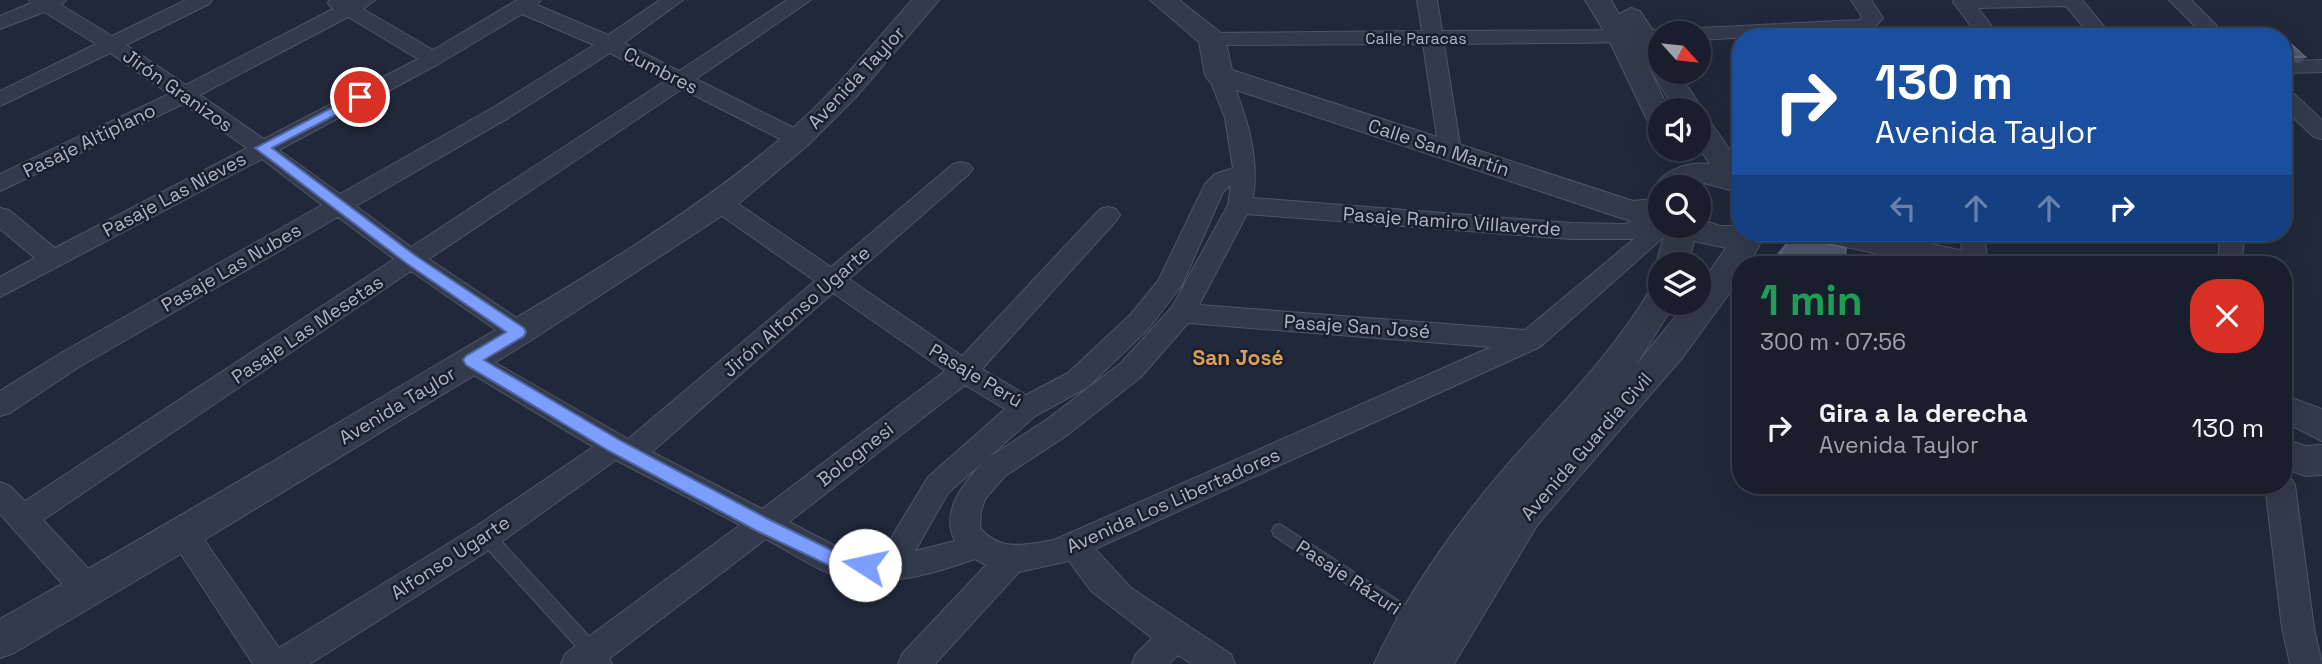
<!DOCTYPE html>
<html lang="es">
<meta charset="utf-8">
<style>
body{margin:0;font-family:"Space Grotesk",sans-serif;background:#212734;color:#f1f3f6;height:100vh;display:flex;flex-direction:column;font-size:26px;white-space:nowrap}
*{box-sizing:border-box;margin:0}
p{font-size:23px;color:#9fa2a9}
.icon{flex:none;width:38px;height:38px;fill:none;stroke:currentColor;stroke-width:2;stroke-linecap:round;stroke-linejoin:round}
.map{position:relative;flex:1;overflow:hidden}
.side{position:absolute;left:1732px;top:256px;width:560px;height:238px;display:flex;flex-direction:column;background:#181e2c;border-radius:28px;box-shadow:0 7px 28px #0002,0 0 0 2px #363c48}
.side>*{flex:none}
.hud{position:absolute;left:1732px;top:28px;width:560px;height:214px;border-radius:28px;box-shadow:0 7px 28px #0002,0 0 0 2px #363c48;background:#1a4fa0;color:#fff;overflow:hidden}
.needle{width:46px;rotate:117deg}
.buttons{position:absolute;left:1648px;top:21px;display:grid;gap:14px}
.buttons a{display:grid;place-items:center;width:63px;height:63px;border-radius:50%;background:#181e2c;box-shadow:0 7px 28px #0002,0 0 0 2px #363c48;font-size:35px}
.pin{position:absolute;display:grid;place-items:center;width:60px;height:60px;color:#fff;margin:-30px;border:4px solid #fff;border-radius:50%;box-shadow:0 2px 7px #0007}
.me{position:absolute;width:77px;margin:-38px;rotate:280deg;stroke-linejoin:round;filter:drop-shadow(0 0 5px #0008)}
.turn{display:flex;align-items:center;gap:24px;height:147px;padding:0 28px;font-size:32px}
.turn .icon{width:91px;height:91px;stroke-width:2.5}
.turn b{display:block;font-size:49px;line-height:60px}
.lanes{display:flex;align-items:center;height:66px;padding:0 28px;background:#0003;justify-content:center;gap:35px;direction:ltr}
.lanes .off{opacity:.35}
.round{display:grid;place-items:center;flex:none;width:74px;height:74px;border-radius:28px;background:#212734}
.overview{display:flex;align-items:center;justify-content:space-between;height:119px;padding:0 28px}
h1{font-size:42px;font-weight:600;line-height:52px;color:#1e9e55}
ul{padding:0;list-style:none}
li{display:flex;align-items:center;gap:21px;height:105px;padding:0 28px}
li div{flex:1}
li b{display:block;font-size:26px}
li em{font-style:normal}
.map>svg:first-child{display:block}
</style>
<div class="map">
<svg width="2322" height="664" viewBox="0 0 2322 664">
<rect width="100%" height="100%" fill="#20283a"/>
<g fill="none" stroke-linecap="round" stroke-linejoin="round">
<g stroke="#4e5565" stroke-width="2">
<g id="service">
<path d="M 1280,524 L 1422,616 L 1424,621 L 1422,626 L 1416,628 L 1410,626 L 1274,536 L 1272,531 L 1274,526 Z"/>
<path d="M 486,529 L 492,531 L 609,658 L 612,664 L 592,664 L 480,541 L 478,536 L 480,531 Z"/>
</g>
</g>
<g stroke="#4e5565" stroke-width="2">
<g id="minor">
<path d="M 29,0 L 66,0 L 61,5 L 112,36 L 186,0 L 212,0 L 209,4 L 126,45 L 186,85 L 333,9 L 328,3 L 330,0 L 375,0 L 363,9 L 433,50 L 517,0 L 541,0 L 537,5 L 608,35 L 660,0 L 683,0 L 624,43 L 679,71 L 787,0 L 811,0 L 696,79 L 806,134 L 809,139 L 806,144 L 790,144 L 682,89 L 429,259 L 527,325 L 531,332 L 527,339 L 518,342 L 509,339 L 411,271 L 43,520 L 98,579 L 103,589 L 98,599 L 87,602 L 76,599 L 0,514 L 0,482 L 10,486 L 25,501 L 394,259 L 338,217 L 79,367 L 10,413 L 0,416 L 0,391 L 61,353 L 322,205 L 262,159 L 0,297 L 0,277 L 35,258 L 0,229 L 0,208 L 9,210 L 55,248 L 247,148 L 183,104 L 0,191 L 0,174 L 169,94 L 110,53 L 0,106 L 0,91 L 96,44 L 44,12 L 0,29 L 0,16 L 31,3 ZM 522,14 L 594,45 L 494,107 L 340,194 L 279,150 L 440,63 ZM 348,17 L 418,59 L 264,139 L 200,95 ZM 610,53 L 665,81 L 411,247 L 356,206 L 510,117 Z"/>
<path d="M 1417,0 L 1437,0 L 1442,31 L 1661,30 L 1669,33 L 1661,33 L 1661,42 L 1444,44 L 1461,151 L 1458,156 L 1450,158 L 1442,156 L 1439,151 L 1423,44 L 1212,45 L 1205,43 L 1202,39 L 1205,35 L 1212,33 L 1422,31 Z"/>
<path d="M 1851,0 L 1871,0 L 1883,18 L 1872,30 L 1699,40 L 1699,33 L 1689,33 L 1699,28 L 1859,20 L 1862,17 Z"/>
<path d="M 1954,0 L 2082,0 L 2113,37 L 2092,37 L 2066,6 L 1978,8 L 2000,37 L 1979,37 L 1953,2 Z"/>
<path d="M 2169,0 L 2191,0 L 2228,37 L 2206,37 Z"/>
<path d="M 2322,60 L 2322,72 L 2284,73 L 2284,61 Z"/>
<path d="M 1219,69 L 1227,70 L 1230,75 C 1246,115 1260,155 1253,198 L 1571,223 L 1625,224 L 1661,209 L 1661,226 L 1676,226 L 1540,347 L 1095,549 L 1131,588 L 1231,654 L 1235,664 L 1192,664 L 1178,655 L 1169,664 L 1132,664 L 1136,654 L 1152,638 L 1091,591 L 1069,561 L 1019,572 L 935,664 L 898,664 L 902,654 L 986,565 L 975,559 C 933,574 883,589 838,576 C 813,569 789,551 766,539 L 602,664 L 561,664 L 565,654 L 740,525 L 616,460 L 497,545 L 310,664 L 253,664 L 168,534 L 172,525 L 183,521 L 194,525 L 279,648 L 475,527 L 593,447 L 462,368 L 458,361 L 462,354 L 471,351 L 480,354 L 628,439 L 815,281 L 712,209 L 708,203 L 712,197 L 720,195 L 728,197 L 831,267 L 953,164 L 961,162 L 969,164 L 973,169 L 969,174 L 849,279 L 962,356 L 1100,209 L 1108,207 L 1116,209 L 1120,215 L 1116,221 L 982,369 L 1026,395 L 1068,373 L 1131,314 L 1158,281 L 1205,184 L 1215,174 L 1233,168 L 1225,118 L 1208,75 L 1211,70 ZM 1231,185 L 1228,205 L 1172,307 L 1121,363 L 1046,420 L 988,458 L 1035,416 L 1088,387 L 1149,328 L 1182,285 L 1223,192 ZM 1247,214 L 1571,239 L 1634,239 L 1525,330 L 1199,305 ZM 833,293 L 945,371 L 762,509 L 652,452 ZM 1188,323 L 1491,347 L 1054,540 C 1026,544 1001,553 980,528 L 981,511 L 985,499 L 1005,476 L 1066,436 L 1141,377 ZM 965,385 L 1005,409 L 928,477 L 882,553 L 845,551 L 789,522 ZM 982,463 C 963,484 940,512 955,541 L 915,551 L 948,493 Z"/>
<path d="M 2284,90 L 2292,92 L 2322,120 L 2322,139 L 2314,137 L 2284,109 Z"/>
<path d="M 1963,233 L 1987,233 L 1985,242 L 1988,264 L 1964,264 L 1961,242 Z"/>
<path d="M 2220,233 L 2244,233 L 2242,264 L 2218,264 Z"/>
<path d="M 2284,474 L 2290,477 L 2295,485 L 2314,628 L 2322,664 L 2290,664 L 2282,628 L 2265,485 L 2284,485 Z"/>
</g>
</g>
<g stroke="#4e5565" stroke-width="2">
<g id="tertiary">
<path d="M 912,0 L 939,0 L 856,97 L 808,145 L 731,210 L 530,341 L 196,545 L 14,653 L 0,658 L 0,619 C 149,535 296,448 443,361 C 558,293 685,221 786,134 C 833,94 872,45 912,0 Z"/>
<path d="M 1150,0 L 1179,0 L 1221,33 L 1225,39 L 1232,70 L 1633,201 L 1661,198 L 1661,218 L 1632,221 L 1621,218 L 1209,81 L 1205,75 L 1199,42 Z"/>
<path d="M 1585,0 L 1611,0 L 1619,14 L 1631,8 L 1640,11 L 1661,43 L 1661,72 L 1678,72 L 1703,110 L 1699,116 L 1699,110 L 1675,110 L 1646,62 L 1669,110 L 1661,110 L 1661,131 L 1651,128 L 1607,36 Z"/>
<path d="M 1699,117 L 1709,120 L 1741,166 L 1741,193 L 1704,183 L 1686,187 L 1661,187 L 1661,195 L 1658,194 L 1654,187 C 1666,168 1689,162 1710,164 L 1699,148 Z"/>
<path d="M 1699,219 L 1720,226 L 1741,226 L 1741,233 L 1769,233 L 1761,242 L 1749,264 L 1741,264 L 1741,277 L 1683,357 L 1538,524 L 1454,664 L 1374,664 C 1407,593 1457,523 1508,464 C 1558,407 1611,356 1650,290 L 1661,287 L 1661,303 L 1675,303 L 1636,365 L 1687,303 L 1699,303 L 1699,287 L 1726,248 L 1694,241 L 1688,264 L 1661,264 L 1661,272 L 1656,264 L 1667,226 L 1699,226 Z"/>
<path d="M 1777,233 L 1880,233 L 1973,253 L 1984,256 L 1989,264 L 1925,264 L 1837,245 L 1792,243 L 1781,240 Z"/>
<path d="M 2284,395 L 2322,409 L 2322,441 L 2284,422 Z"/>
<path d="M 2284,439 L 2306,446 L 2322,445 L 2322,475 L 2305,476 L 2284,468 Z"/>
</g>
</g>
<use href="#service" fill="#333a4b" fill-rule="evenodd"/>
<use href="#minor" fill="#333a4b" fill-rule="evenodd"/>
<use href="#tertiary" fill="#333a4b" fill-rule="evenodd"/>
</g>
<g fill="#434d63">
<path d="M 2284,45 L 2305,57 L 2300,63 L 2284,63 Z"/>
<path d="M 1779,253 L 1844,264 L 1774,264 Z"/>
</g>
<g fill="#4f586d" stroke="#5e677b" stroke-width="2">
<path d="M 2284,45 L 2292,45 L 2305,57 L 2284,57 Z"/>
<path d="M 1798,237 L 1846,248 L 1844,264 L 1821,264 L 1779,253 L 1791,239 Z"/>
</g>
<path fill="#7b9eff" stroke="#5067a6" stroke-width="2" d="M 360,93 L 364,94 L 364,100 L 272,148 L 416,256 L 524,328 L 526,332 L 524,336 L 484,360 L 621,441 L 770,520 L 843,556 L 872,559 L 875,565 L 872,571 L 865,573 L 841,571 L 757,531 L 609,451 L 466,365 L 463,360 L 466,356 L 506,332 L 406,263 L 255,148 Z"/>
<g text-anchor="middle" stroke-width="5" stroke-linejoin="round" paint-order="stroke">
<g font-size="16" fill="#aeb5c7" stroke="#191f2f">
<text x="1416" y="44">Calle Paracas</text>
</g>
<g font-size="19" fill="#aeb5c7" stroke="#191f2f">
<text transform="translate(661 70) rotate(27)" y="7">Cumbres</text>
<text transform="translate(856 77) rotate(-47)" y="7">Avenida Taylor</text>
<text transform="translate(178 90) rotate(35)" y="7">Jirón Granizos</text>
<text transform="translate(89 140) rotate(-26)" y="7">Pasaje Altiplano</text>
<text transform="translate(1439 147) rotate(18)" y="7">Calle San Martín</text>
<text transform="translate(174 194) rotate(-28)" y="7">Pasaje Las Nieves</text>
<text transform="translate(1452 221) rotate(4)" y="7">Pasaje Ramiro Villaverde</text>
<text transform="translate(231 267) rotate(-30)" y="7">Pasaje Las Nubes</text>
<text transform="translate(796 311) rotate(-41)" y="7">Jirón Alfonso Ugarte</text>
<text transform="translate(1357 326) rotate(4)" y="7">Pasaje San José</text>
<text transform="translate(307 329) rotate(-34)" y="7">Pasaje Las Mesetas</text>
<text transform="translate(976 375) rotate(31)" y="7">Pasaje Perú</text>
<text transform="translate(397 405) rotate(-31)" y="7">Avenida Taylor</text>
<text transform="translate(1586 446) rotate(-49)" y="7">Avenida Guardia Civil</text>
<text transform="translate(855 454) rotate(-38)" y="7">Bolognesi</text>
<text transform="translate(1173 500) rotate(-24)" y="7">Avenida Los Libertadores</text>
<text transform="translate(450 557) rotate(-33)" y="7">Alfonso Ugarte</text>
<text transform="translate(1349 577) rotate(33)" y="7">Pasaje Rázuri</text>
</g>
<g font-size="21" font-weight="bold" fill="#db9f55" stroke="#191f2f">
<text x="1238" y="365">San José</text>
</g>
</g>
</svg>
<div class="buttons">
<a><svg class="needle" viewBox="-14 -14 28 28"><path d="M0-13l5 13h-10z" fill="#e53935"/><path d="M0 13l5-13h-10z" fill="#9fa2a9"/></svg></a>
<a><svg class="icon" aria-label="sound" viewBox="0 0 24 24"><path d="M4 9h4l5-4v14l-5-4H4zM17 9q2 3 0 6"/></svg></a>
<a><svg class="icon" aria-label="search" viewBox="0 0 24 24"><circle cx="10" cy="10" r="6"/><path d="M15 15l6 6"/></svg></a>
<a><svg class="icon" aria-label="layers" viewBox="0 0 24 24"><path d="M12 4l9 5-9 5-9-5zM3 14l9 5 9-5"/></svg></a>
</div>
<div class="pin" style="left:360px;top:97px;background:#d93025"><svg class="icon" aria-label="arrive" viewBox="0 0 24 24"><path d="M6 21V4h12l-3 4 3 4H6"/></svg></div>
<svg class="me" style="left:865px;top:565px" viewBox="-20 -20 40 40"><circle r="19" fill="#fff"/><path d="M0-13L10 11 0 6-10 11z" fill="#7b9eff"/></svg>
<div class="hud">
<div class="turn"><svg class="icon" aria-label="right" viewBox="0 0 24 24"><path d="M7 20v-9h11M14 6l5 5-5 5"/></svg><div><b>130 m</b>Avenida Taylor</div></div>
<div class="lanes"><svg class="icon off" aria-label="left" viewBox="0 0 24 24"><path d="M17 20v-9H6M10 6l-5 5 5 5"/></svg><svg class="icon off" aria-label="ahead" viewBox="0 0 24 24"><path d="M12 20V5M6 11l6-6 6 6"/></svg><svg class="icon off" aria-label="ahead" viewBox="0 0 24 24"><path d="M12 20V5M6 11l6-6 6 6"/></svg><svg class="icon" aria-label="right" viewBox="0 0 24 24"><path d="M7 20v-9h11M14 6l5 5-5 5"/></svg></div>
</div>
<section class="side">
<div class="overview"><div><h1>1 min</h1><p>300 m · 07:56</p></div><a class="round" style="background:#d93025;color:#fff"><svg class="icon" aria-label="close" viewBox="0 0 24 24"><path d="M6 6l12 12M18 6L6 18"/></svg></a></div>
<ul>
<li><svg class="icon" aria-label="right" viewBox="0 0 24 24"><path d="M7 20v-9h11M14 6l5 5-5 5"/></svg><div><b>Gira a la derecha</b><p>Avenida Taylor</p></div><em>130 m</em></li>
</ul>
</section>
</div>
